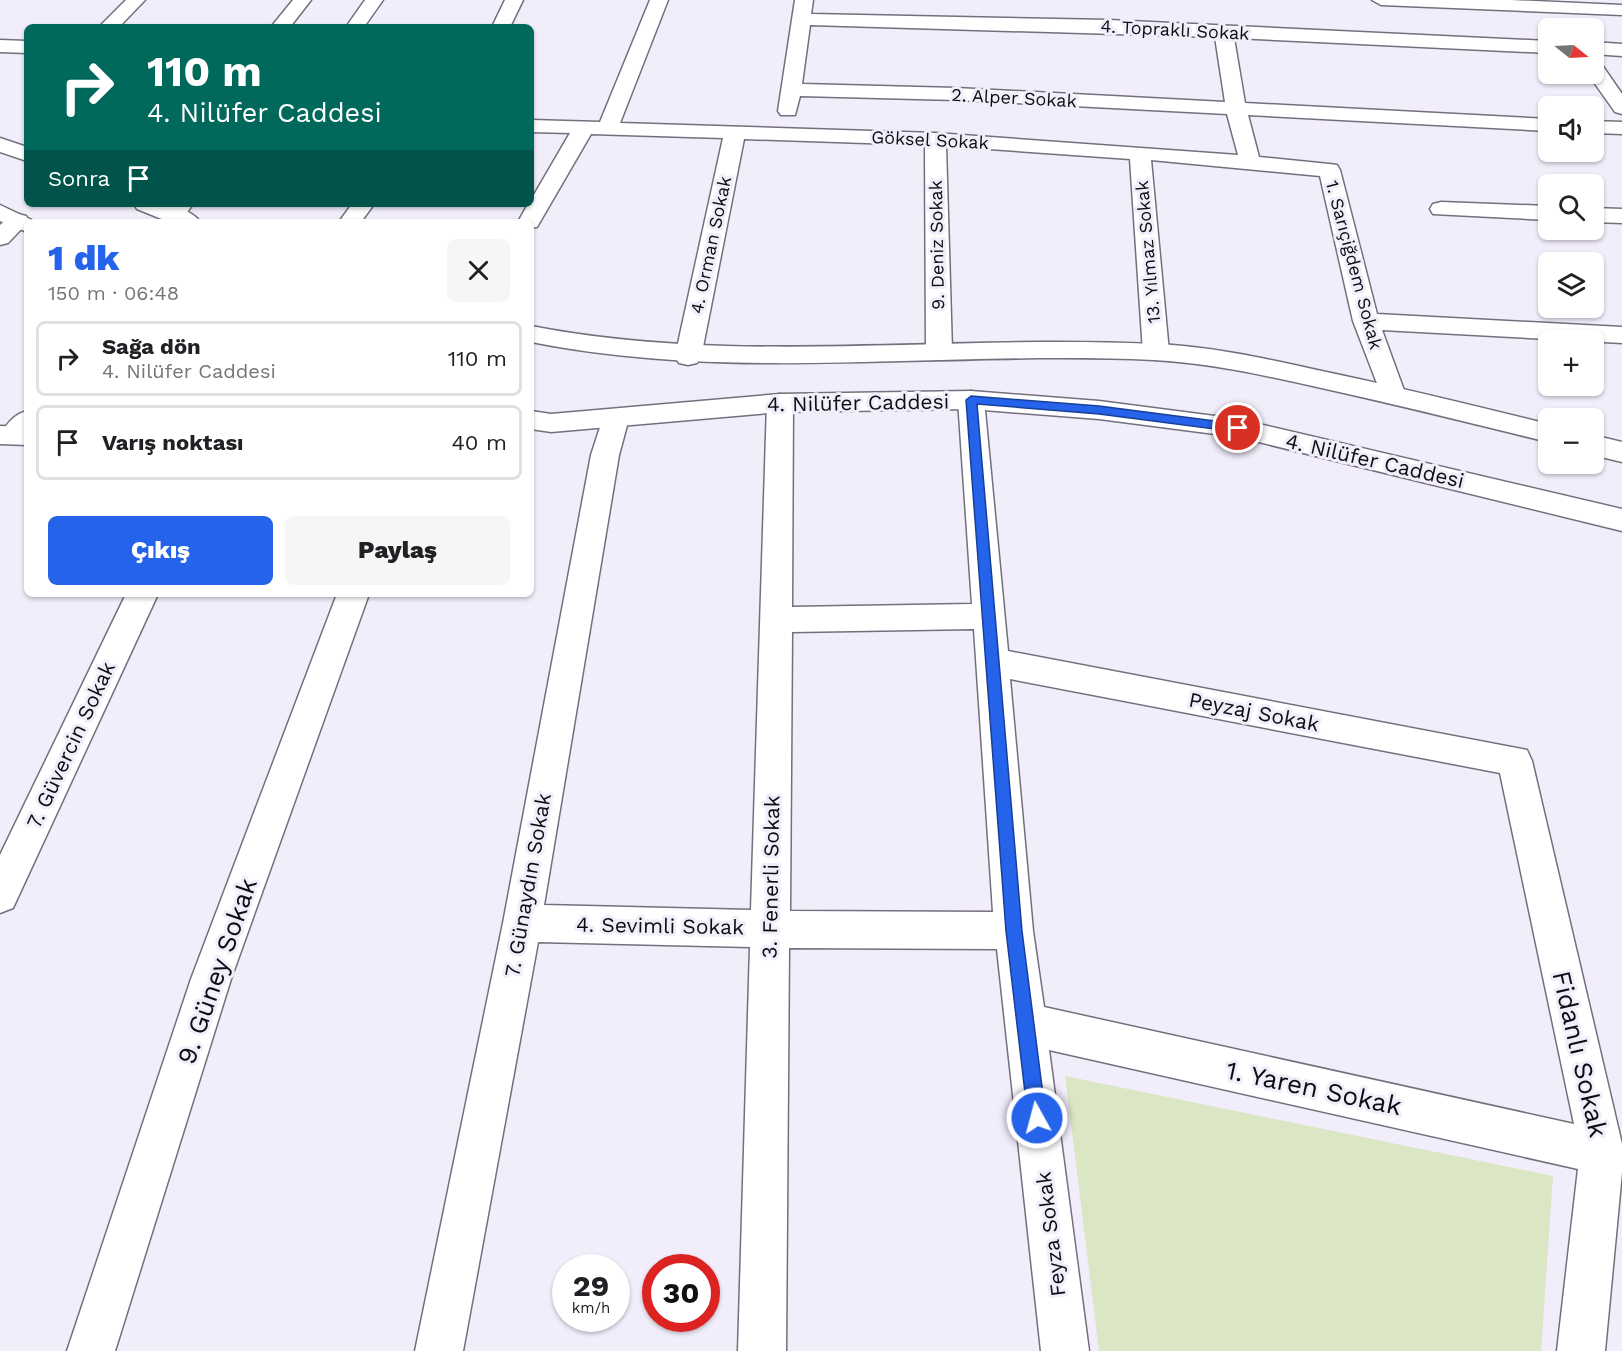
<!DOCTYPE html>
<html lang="tr">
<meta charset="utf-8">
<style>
body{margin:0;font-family:"Work Sans",sans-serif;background:#f6f6f6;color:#202124;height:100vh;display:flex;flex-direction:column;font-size:22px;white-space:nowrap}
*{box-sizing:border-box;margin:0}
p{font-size:20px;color:#757577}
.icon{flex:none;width:33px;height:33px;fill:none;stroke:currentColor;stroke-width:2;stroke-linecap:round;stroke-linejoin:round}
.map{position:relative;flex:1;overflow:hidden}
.sheet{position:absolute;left:24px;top:219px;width:510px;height:378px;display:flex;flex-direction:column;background:#fff;border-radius:9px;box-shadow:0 2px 4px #0004}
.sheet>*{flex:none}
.hud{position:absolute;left:24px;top:24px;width:510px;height:183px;border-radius:9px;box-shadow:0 2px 4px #0004;background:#00695c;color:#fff;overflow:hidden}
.needle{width:39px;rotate:108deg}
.fabs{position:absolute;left:1538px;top:18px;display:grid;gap:12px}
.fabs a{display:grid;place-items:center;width:66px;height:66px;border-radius:9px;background:#fff;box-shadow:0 2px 4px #0004;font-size:30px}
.speed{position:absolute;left:552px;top:1254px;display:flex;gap:12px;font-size:30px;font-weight:700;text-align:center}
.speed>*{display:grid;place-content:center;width:78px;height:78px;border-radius:50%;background:#fff;box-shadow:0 2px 4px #0004;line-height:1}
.speed small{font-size:15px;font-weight:400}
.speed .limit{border:9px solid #d22;background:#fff;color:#111}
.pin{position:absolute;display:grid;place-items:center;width:51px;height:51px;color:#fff;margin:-26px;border:3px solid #fff;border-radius:50%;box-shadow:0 2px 6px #0007}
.me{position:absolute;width:66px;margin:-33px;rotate:353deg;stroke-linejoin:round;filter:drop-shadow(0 0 4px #0008)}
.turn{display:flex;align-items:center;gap:21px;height:126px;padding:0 24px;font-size:27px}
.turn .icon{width:78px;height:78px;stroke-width:2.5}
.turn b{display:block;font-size:42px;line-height:51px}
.then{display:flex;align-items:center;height:57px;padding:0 24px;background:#0003;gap:12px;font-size:22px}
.round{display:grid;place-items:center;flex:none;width:63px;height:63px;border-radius:9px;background:#f6f6f6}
.overview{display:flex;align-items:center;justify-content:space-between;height:102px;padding:0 24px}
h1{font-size:36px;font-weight:800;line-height:45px;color:#2563eb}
.cta{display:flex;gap:12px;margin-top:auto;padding:12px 24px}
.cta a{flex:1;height:69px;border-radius:9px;background:#2563eb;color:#fff;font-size:24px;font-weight:800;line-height:69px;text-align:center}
.cta a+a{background:#f6f6f6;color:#202124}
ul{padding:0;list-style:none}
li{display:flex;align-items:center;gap:18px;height:75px;margin:0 12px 9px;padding:0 12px;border:3px solid #e0e0e0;border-radius:9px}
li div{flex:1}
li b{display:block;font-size:22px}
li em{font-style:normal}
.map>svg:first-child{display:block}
</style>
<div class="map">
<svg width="1622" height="1351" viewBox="0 0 1622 1351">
<rect width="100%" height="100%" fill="#f2edfb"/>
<path fill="#dae6c4" d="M 1065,1076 L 1553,1176 L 1541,1351 L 1099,1351 Z"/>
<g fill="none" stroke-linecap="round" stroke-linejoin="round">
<g stroke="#746f7c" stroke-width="3">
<g id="minor">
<path d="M 126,0 L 145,0 L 119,27 L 99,27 Z"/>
<path d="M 293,0 L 311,0 L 290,27 L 271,27 Z"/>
<path d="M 365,0 L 383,0 L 364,27 L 346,27 Z"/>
<path d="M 505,0 L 523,0 L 510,27 L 492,27 Z"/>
<path d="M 650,0 L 668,0 L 620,123 L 935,133 L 1238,155 L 1227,114 L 956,100 L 800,96 L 795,115 L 781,115 L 778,111 L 795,0 L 813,0 L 811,14 L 1109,20 L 1548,41 L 1548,53 L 1234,38 L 1245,103 L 1548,119 L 1548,131 L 1248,115 L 1259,157 L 1329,164 L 1337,165 L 1340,170 L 1377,314 L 1622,327 L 1622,343 L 1382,330 L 1405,393 L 1401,399 L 1392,402 L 1383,399 L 1353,321 L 1320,176 L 1151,160 L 1169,352 L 1165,358 L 1156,360 L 1147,358 L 1143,352 L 1130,159 L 946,146 L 952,351 L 948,357 L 939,359 L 930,357 L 926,351 L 925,145 L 744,139 L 701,357 L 697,363 L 688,365 L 679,363 L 675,357 L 723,138 L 591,134 L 537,227 L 531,228 L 531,222 L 518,222 L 528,204 L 531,204 L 531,200 L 570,133 L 531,132 L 531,120 L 600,122 ZM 810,25 L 1215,37 L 1225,102 L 956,88 L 802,84 Z"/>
<path d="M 1372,0 L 1511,0 L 1622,5 L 1622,15 L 1381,5 Z"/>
<path d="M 0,40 L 27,41 L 27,53 L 0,52 Z"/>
<path d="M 1593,42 L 1622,44 L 1622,56 L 1593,54 Z"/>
<path d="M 1593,60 L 1600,62 L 1622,94 L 1622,114 L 1615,112 L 1588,74 L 1593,74 Z"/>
<path d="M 1593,121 L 1622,122 L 1622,134 L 1593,133 Z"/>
<path d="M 1441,202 L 1548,206 L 1548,220 L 1433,214 L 1430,209 L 1433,204 Z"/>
<path d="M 169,204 L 193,204 C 185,216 178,223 163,220 L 160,215 Z"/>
<path d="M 352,204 L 374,204 L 361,222 L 339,222 Z"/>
<path d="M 1593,208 L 1622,209 L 1622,223 L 1593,222 Z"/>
<path d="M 18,214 L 26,216 L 29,221 L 8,243 L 0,245 L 0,225 L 10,216 Z"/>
<path d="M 971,391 L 980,394 L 984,400 L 1008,651 L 1527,750 L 1532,761 L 1622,1144 L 1622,1172 L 1605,1351 L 1557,1351 L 1578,1169 L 1049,1050 L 1089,1351 L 1041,1351 L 997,949 L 789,948 L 786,1351 L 738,1351 L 750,947 L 538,942 L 463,1351 L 415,1351 L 503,923 L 591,455 L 605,412 L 615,409 L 625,412 L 629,418 L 619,455 L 544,905 L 751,910 L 767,403 L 770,397 L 780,394 L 790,397 L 793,403 L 792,607 L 972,604 L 958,400 L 962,394 ZM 974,629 L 993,912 L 790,911 L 792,632 ZM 1010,679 L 1500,773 L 1574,1124 L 1044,1007 L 1033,931 Z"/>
<path d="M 27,411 L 27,438 L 14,444 L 4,442 L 0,435 C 7,424 14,414 27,411 Z"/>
<path d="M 126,594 L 158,594 L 13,908 L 0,913 L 0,855 Z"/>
<path d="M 337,594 L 369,594 L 231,979 L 115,1351 L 67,1351 L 191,979 Z"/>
</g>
</g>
<g stroke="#746f7c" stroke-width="3">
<g id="major">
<path d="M 0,138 L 27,147 L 27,161 L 0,152 Z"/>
<path d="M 134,204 C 153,204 188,204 200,222 L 169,222 L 137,209 Z"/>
<path d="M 0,205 L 36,222 L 27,222 L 27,232 L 0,221 Z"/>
<path d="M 531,326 C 737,366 946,334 1154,344 C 1209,346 1263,358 1317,370 C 1394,386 1471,405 1548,424 L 1548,442 C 1471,423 1394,404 1317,387 C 1263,375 1209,363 1154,360 C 945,350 737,383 531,342 Z"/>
<path d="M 971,391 L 1099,401 L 1238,419 L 1622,509 L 1622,531 L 1238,437 L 1099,419 L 971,409 L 780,412 L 551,432 L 531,429 L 531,411 L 551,414 L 780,394 Z"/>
<path d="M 0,426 L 27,427 L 27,445 L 0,444 Z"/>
<path d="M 1593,435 L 1622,442 L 1622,462 L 1593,455 Z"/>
</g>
</g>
<use href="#minor" fill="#fff" fill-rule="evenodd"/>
<use href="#major" fill="#fff" fill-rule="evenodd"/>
</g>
<path fill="#2563eb" stroke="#184099" stroke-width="1.5" d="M 971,396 L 1099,406 L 1238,424 L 1243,428 L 1238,432 L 1099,414 L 977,404 L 1022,931 L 1046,1118 L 1043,1124 L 1037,1127 L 1031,1124 L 1028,1118 L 1006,931 L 966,400 Z"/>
<g text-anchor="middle" stroke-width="6" stroke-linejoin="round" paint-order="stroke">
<g font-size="18" fill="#0d0c10" stroke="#f2edfb">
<text transform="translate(1175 30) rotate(3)" y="6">4. Topraklı Sokak</text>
<text transform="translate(1014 98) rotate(3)" y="6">2. Alper Sokak</text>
<text transform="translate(930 140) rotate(3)" y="6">Göksel Sokak</text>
<text transform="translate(711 245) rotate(-78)" y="6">4. Orman Sokak</text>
<text transform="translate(937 245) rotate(-91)" y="6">9. Deniz Sokak</text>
<text transform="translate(1148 252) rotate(-95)" y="6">13. Yılmaz Sokak</text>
<text transform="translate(1354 265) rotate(75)" y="6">1. Sarıçiğdem Sokak</text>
</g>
<g font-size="21" fill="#0d0c10" stroke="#f2edfb">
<text transform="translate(858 403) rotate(-1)" y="7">4. Nilüfer Caddesi</text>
<text transform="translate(1375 461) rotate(13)" y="7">4. Nilüfer Caddesi</text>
<text transform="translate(1254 712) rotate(11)" y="7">Peyzaj Sokak</text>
<text transform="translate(71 745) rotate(-65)" y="7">7. Güvercin Sokak</text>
<text transform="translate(771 877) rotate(-89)" y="7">3. Fenerli Sokak</text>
<text transform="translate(528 885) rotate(-80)" y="7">7. Günaydın Sokak</text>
<text transform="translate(660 926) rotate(1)" y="7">4. Sevimli Sokak</text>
<text transform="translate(1051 1234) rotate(-97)" y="7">Feyza Sokak</text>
</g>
<g font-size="26" fill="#0d0c10" stroke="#f2edfb">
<text transform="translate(217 971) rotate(-71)" y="9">9. Güney Sokak</text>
<text transform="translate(1580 1054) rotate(77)" y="9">Fidanlı Sokak</text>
<text transform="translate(1314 1088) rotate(12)" y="9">1. Yaren Sokak</text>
</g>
</g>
</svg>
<div class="fabs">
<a><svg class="needle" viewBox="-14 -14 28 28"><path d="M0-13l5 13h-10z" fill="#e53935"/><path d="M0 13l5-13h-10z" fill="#757577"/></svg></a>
<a><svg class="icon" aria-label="sound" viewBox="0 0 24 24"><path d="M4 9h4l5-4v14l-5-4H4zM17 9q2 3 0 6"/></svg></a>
<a><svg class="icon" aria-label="search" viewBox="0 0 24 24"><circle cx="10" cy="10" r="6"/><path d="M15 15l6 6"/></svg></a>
<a><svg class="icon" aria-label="layers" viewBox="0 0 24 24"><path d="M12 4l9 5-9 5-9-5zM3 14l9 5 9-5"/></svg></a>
<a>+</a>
<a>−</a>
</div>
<div class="speed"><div>29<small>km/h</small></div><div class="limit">30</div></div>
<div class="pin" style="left:1238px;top:428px;background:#d93025"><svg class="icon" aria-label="arrive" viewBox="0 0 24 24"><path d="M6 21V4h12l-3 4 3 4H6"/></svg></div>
<svg class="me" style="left:1037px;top:1118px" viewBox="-20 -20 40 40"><circle r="17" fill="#2563eb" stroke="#fff" stroke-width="3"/><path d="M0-11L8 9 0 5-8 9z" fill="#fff"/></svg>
<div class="hud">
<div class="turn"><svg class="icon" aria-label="right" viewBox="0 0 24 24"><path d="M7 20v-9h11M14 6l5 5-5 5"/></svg><div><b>110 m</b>4. Nilüfer Caddesi</div></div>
<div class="then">Sonra<svg class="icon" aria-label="arrive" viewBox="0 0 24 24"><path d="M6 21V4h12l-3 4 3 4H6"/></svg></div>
</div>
<section class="sheet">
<div class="overview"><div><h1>1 dk</h1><p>150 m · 06:48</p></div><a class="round"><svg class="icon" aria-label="close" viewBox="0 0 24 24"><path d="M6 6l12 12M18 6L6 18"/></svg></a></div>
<ul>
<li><svg class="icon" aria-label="right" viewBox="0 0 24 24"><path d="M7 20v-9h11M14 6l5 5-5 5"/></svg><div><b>Sağa dön</b><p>4. Nilüfer Caddesi</p></div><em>110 m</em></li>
<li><svg class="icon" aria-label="arrive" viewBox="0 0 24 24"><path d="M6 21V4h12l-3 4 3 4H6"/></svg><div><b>Varış noktası</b></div><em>40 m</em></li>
</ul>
<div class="cta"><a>Çıkış</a><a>Paylaş</a></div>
</section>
</div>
